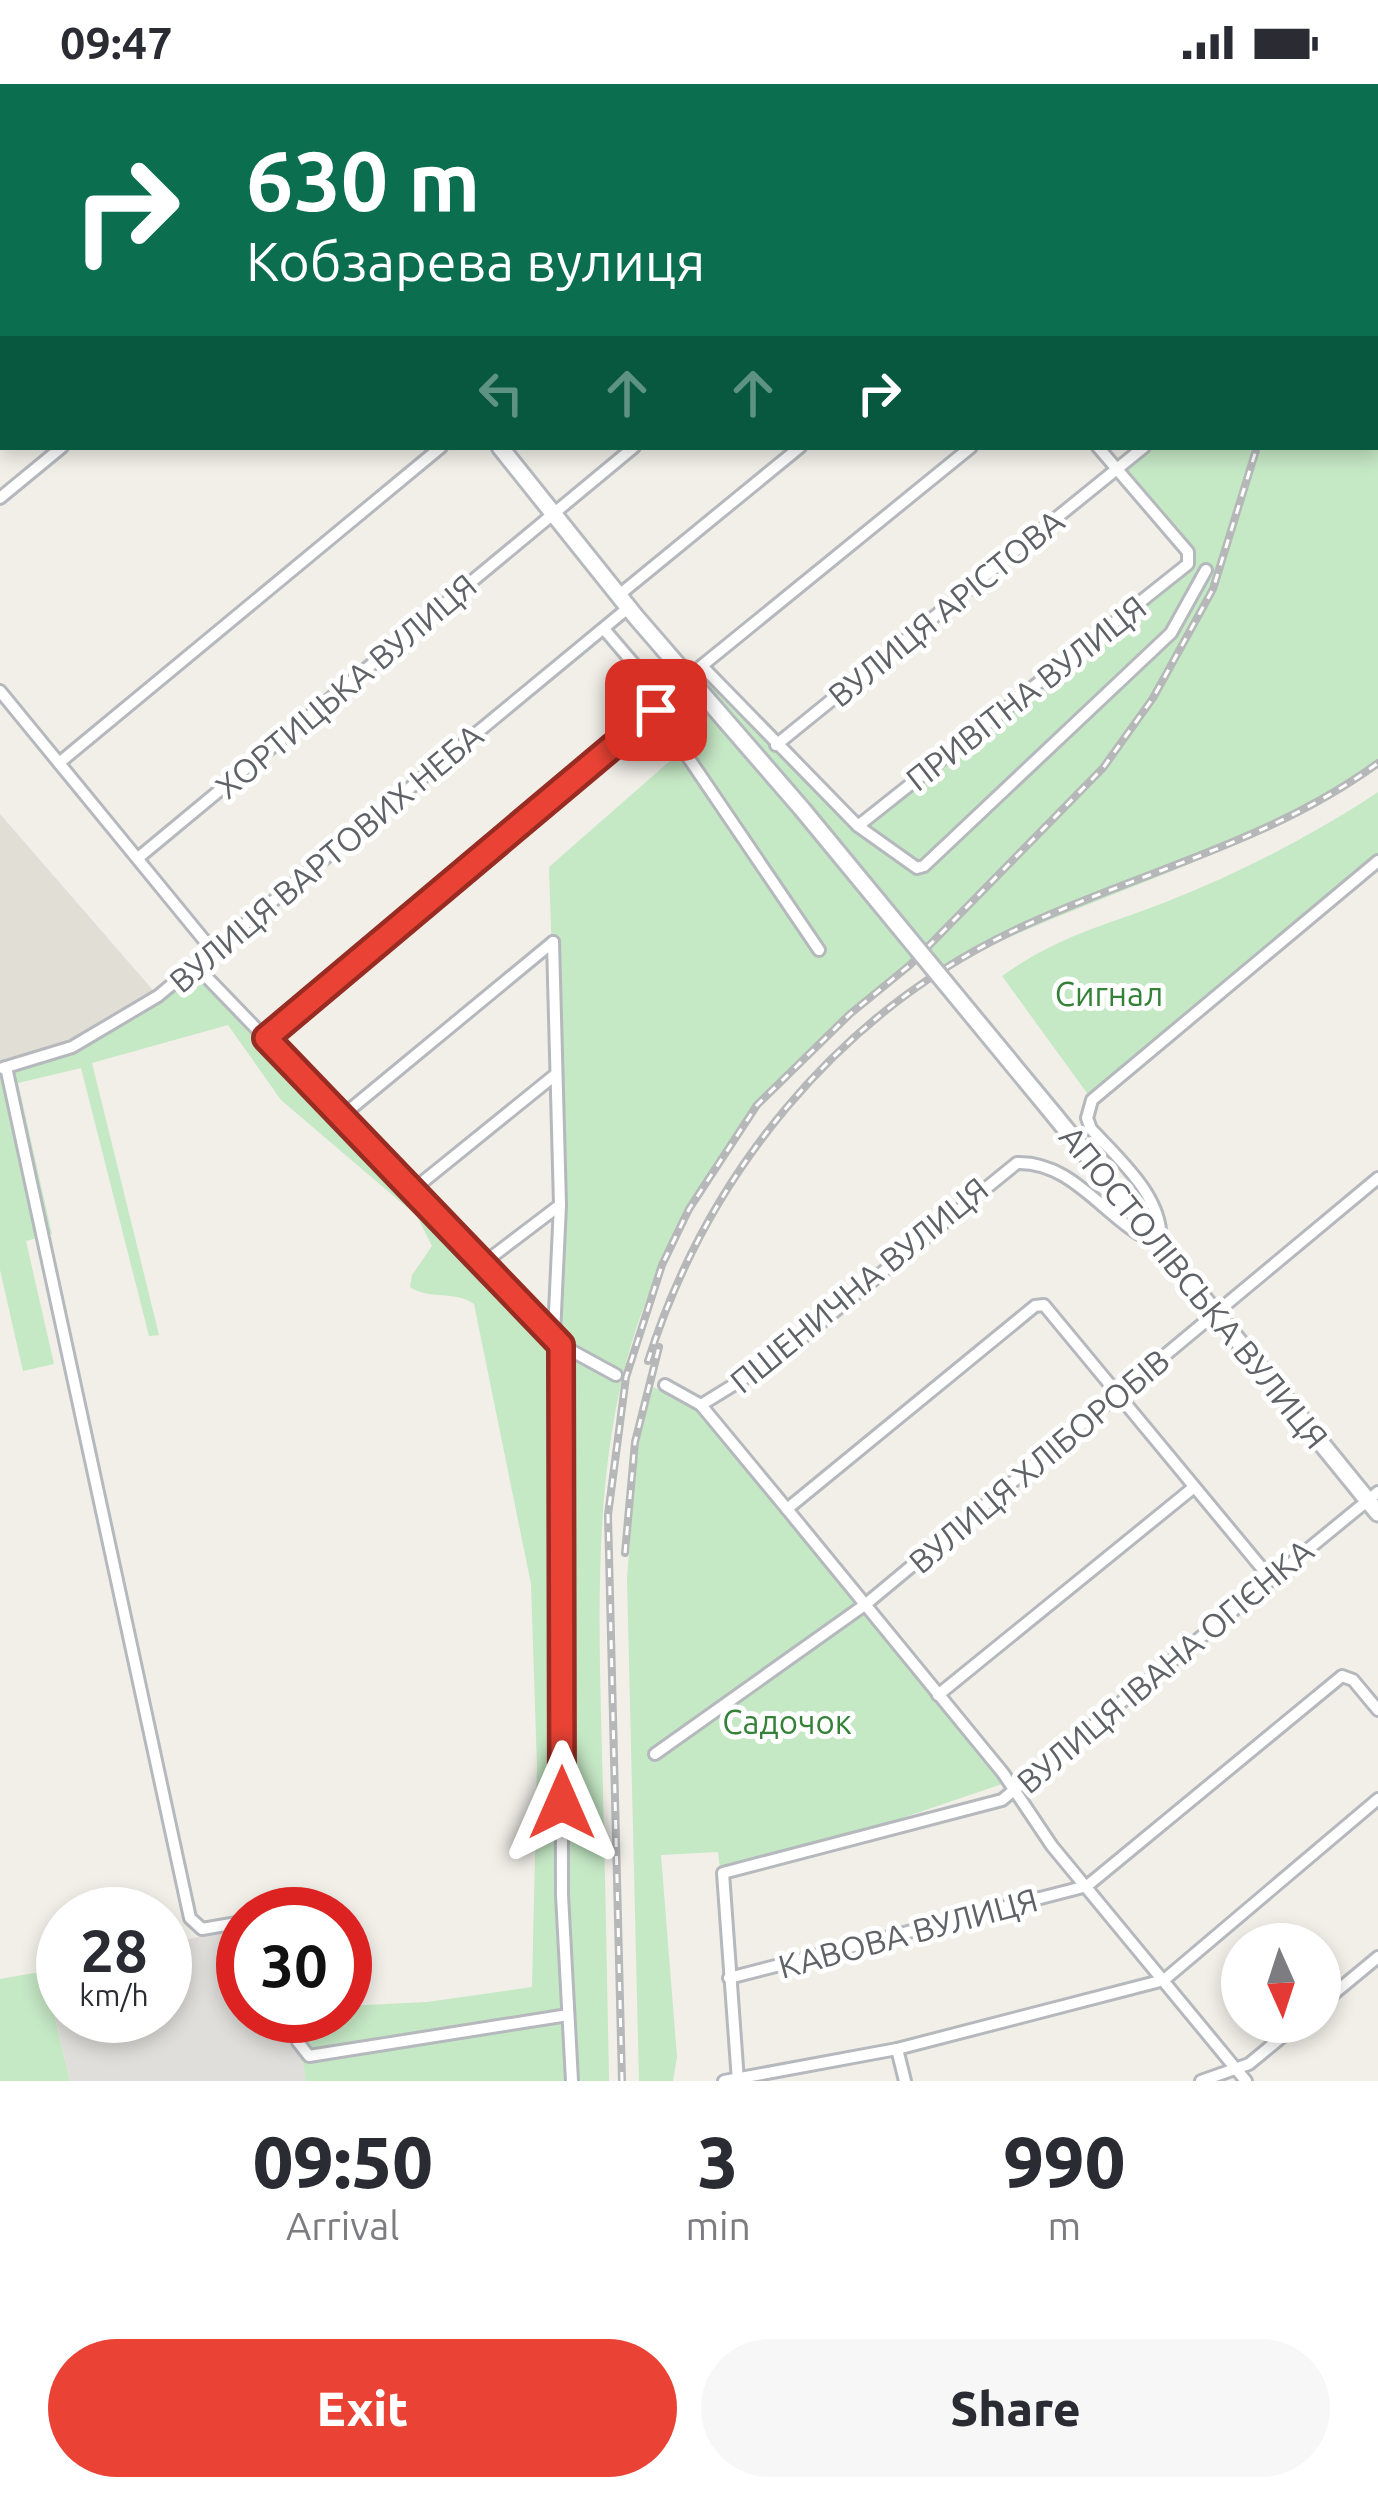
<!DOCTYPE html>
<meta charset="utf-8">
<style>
body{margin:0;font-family:Ubuntu,sans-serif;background:#f7f7f7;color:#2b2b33;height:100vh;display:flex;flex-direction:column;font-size:45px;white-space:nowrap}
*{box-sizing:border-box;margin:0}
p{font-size:39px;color:#7c7c81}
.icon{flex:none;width:66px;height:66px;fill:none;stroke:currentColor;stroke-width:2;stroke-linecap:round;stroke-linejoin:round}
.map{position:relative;height:1997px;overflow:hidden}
.details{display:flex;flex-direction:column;background:#fff;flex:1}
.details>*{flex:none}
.hud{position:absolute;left:0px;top:0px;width:1380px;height:366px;box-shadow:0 6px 18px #0003;background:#0b6e4f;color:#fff;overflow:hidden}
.needle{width:78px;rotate:177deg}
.tools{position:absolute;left:1221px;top:1839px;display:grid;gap:24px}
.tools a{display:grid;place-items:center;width:120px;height:120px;border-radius:50%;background:#fff;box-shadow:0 6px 18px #0003;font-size:60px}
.speed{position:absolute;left:36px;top:1803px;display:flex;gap:24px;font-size:60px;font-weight:700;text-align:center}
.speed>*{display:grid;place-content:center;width:156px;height:156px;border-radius:50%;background:#fff;box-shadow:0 6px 18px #0003;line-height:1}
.speed small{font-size:30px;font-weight:400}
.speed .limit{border:18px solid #d22;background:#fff;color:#111}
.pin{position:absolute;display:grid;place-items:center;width:102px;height:102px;color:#fff;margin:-51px;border-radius:24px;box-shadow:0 6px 18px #0006}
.me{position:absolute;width:132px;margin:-66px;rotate:0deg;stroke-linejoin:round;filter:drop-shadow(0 0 9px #0008)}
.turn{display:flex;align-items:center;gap:42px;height:252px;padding:0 48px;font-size:54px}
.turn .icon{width:156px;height:156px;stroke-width:2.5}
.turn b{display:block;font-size:84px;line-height:102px}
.lanes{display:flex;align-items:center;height:114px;padding:0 48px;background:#0003;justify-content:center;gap:60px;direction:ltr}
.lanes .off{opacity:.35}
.eta{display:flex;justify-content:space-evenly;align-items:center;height:204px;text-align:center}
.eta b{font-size:72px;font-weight:800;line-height:84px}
.cta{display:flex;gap:24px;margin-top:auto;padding:24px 48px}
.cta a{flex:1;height:138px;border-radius:72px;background:#ea4335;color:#fff;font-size:48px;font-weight:800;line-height:138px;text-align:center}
.cta a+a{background:#f7f7f7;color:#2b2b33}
.status{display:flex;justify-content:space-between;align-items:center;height:84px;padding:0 60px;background:#fff;direction:ltr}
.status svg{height:33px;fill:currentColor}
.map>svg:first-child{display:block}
</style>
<div class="status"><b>09:47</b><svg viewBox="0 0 49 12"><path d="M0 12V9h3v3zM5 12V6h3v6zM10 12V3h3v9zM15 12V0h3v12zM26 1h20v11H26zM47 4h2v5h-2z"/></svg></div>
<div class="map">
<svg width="1378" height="1997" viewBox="0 0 1378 1997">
<rect width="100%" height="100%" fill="#f1efe8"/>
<path fill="#e0deda" d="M 243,1842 L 243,1932 L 295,1932 L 306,1997 L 70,1997 L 47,1900 L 63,1890 L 63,1932 L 165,1932 L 165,1861 Z"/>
<path fill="#e1ded6" d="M 0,730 L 158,912 L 94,953 L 0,984 Z"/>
<g fill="#c5e8c5">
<path d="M 968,0 L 1378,0 L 1378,679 C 1247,775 1080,812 937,888 L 921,870 C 868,923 802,964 755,1024 C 695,1101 642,1203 621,1300 C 594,1421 599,1547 602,1670 C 605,1779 607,1888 609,1997 L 306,1997 L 295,1932 L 345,1932 L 345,1922 L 427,1918 L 532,1903 L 537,1683 L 531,1500 L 474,1220 C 454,1206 429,1216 410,1203 L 412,1191 L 432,1162 L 417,1132 L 281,1016 L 228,941 L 92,979 L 159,1251 L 149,1252 L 81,984 L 18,999 L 52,1150 L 26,1157 L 54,1280 L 23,1287 L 0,1186 L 0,985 L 72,963 L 196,882 L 553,1248 L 560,1121 L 549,783 L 679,669 L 656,626 L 688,593 L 709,589 L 859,741 L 1190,473 L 1117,387 L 1144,363 L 1377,363 L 1377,3 Z"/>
<path d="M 1378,708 L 1378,777 L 1092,1016 L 1002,892 C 1059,851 1108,841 1171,816 C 1242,788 1315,750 1378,708 Z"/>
<path d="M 653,1303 L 701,1326 L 1005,1699 L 817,1763 L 720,1787 L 718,1768 L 661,1771 L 677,1973 L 673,1997 L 639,1997 L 627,1494 L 638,1359 Z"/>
<path d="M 63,1884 L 47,1901 L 70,1997 L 0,1997 L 0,1895 Z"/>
</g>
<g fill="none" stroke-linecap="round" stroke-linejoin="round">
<g stroke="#b5b8bc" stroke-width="16">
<g id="street">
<path d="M 803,0 L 806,3"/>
<path d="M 968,0 L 971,3"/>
<path d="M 122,3 L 126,0"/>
<path d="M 503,3 L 507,0"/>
<path d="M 691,3 L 695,0"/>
<path d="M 886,3 L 890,0"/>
<path d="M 0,105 L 3,103"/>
<path d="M 0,414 L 62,363"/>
<path d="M 619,511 L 800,363"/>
<path d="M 702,582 L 858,742 L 917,784 L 924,782 L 1171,549 L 1206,486"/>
<path d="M 688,593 L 971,363"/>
<path d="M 0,607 L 213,867"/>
<path d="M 656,626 L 819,866"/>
<path d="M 776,661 L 1144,363"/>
<path d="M 59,679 L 441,363"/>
<path d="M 858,742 L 1188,480 L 1188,468 L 1098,363"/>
<path d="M 138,774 L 634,363"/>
<path d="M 553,858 L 560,1121 L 554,1250"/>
<path d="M 196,882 L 561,1261 L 616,1291"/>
<path d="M 266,954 L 656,626 L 651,600 L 604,545"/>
<path d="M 6,983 L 190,1834 L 202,1845 L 243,1838"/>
<path d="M 3,984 L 72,963 L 158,912 L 628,524"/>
<path d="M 342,1032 L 553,858"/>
<path d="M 414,1105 L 555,991"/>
<path d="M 485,1178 L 560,1121"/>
<path d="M 561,1261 L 562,1811 L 572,1997"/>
<path d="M 665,1301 L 701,1321 L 787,1425 L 1003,1689 L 1052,1762 L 1246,1997"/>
<path d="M 701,1321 L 777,1274 L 1017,1079 C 1076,1077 1108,1141 1160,1161 C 1166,1116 1120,1076 1091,1045 L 1087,1034 L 1092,1016 L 1378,777"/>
<path d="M 787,1425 L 1035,1222 L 1044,1221 L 1270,1494"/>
<path d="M 938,1611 L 1193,1404"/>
<path d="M 655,1670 L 866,1520 L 1378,1094"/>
<path d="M 729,1894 L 1087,1802 L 1342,1592 L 1353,1596 L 1378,1626"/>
<path d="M 1320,1921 L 1378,1873"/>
<path d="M 294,1932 L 298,1958 L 309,1972 L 568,1931"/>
<path d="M 897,1965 L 905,1997"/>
<path d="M 724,1997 L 897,1965 L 1164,1896 L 1378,1715"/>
<path d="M 738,1997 L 723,1789 L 1002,1716 L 1378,1408"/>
<path d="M 1201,1997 L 1249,1980 L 1300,1938"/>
</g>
</g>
<g stroke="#b6babf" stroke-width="21">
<g id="secondary">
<path d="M 204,0 L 206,3"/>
<path d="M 500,363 L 636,533 L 802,725"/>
<path d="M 1055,1032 L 1378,1429"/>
</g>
</g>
<use href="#street" stroke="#fff" stroke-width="10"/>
<use href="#secondary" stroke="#fff" stroke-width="15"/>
<g stroke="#b6b7b8" stroke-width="8">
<g id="rail">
<path d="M 1343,3 L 1344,0"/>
<path d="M 648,1277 C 707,1091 837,930 1015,846 C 1136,789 1269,759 1378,679"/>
<path d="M 625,1469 L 635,1358 L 659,1263"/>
<path d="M 622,1997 L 608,1431 L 626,1293 L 662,1181 L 689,1125 L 757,1021 L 850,930 L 910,881 L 1103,684 L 1153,614 L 1213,505 L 1257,363"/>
</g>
</g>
<use href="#rail" stroke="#fff" stroke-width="3" stroke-dasharray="9" stroke-linecap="butt"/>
<g stroke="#b6babf" stroke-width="21" stroke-linecap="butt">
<path id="secondary-bridge" d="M 802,725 L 1055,1032"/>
</g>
<use href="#secondary-bridge" stroke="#fff" stroke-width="15"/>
</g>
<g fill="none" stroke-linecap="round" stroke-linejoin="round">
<g stroke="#982c22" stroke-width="30">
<path id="route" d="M 562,1719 L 561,1261 L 266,954 L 656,626"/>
</g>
<use href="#route" stroke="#ea4335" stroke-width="21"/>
</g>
<g text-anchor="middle" stroke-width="10" stroke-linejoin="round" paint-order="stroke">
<g font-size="33" fill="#5f6368" stroke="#fff">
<text transform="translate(946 524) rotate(-39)" y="12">ВУЛИЦЯ АРІСТОВА</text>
<text transform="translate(346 602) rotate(-40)" y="12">ХОРТИЦЬКА ВУЛИЦЯ</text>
<text transform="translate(1026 609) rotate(-38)" y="12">ПРИВІТНА ВУЛИЦЯ</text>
<text transform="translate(326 774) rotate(-40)" y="12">ВУЛИЦЯ ВАРТОВИХ НЕБА</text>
<text transform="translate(859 1201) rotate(-39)" y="12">ПШЕНИЧНА ВУЛИЦЯ</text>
<text transform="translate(1194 1203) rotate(51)" y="12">АПОСТОЛІВСЬКА ВУЛИЦЯ</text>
<text transform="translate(1039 1377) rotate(-40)" y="12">ВУЛИЦЯ ХЛІБОРОБІВ</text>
<text transform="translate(1165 1582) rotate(-40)" y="12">ВУЛИЦЯ ІВАНА ОГІЄНКА</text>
<text transform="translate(908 1849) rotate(-15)" y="12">КАВОВА ВУЛИЦЯ</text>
</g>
<g font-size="33" fill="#348238" stroke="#fff">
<text x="1109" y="922">Сигнал</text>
<text x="787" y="1650">Садочок</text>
</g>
</g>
</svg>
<div class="tools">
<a><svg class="needle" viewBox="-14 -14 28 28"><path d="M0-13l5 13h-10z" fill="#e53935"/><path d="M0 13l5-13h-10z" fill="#7c7c81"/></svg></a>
</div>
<div class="speed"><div>28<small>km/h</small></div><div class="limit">30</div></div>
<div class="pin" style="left:656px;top:626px;background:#d93025"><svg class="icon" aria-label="arrive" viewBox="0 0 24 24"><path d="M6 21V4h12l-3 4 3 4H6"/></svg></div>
<svg class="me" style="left:562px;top:1719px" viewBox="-20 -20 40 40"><path d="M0-17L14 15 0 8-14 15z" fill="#ea4335" stroke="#fff" stroke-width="4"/></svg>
<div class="hud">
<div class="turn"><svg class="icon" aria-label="right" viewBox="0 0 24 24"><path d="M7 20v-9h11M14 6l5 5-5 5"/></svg><div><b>630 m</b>Кобзарева вулиця</div></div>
<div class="lanes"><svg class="icon off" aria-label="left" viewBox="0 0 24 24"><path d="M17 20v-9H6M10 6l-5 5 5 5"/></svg><svg class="icon off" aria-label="ahead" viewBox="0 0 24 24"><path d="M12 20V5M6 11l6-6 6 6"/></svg><svg class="icon off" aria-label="ahead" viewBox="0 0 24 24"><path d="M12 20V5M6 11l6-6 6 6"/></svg><svg class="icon" aria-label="right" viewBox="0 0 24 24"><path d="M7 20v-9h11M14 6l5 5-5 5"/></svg></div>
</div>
</div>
<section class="details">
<div class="eta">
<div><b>09:50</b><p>Arrival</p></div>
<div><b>3</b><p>min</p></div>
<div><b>990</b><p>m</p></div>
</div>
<div class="cta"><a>Exit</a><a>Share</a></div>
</section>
